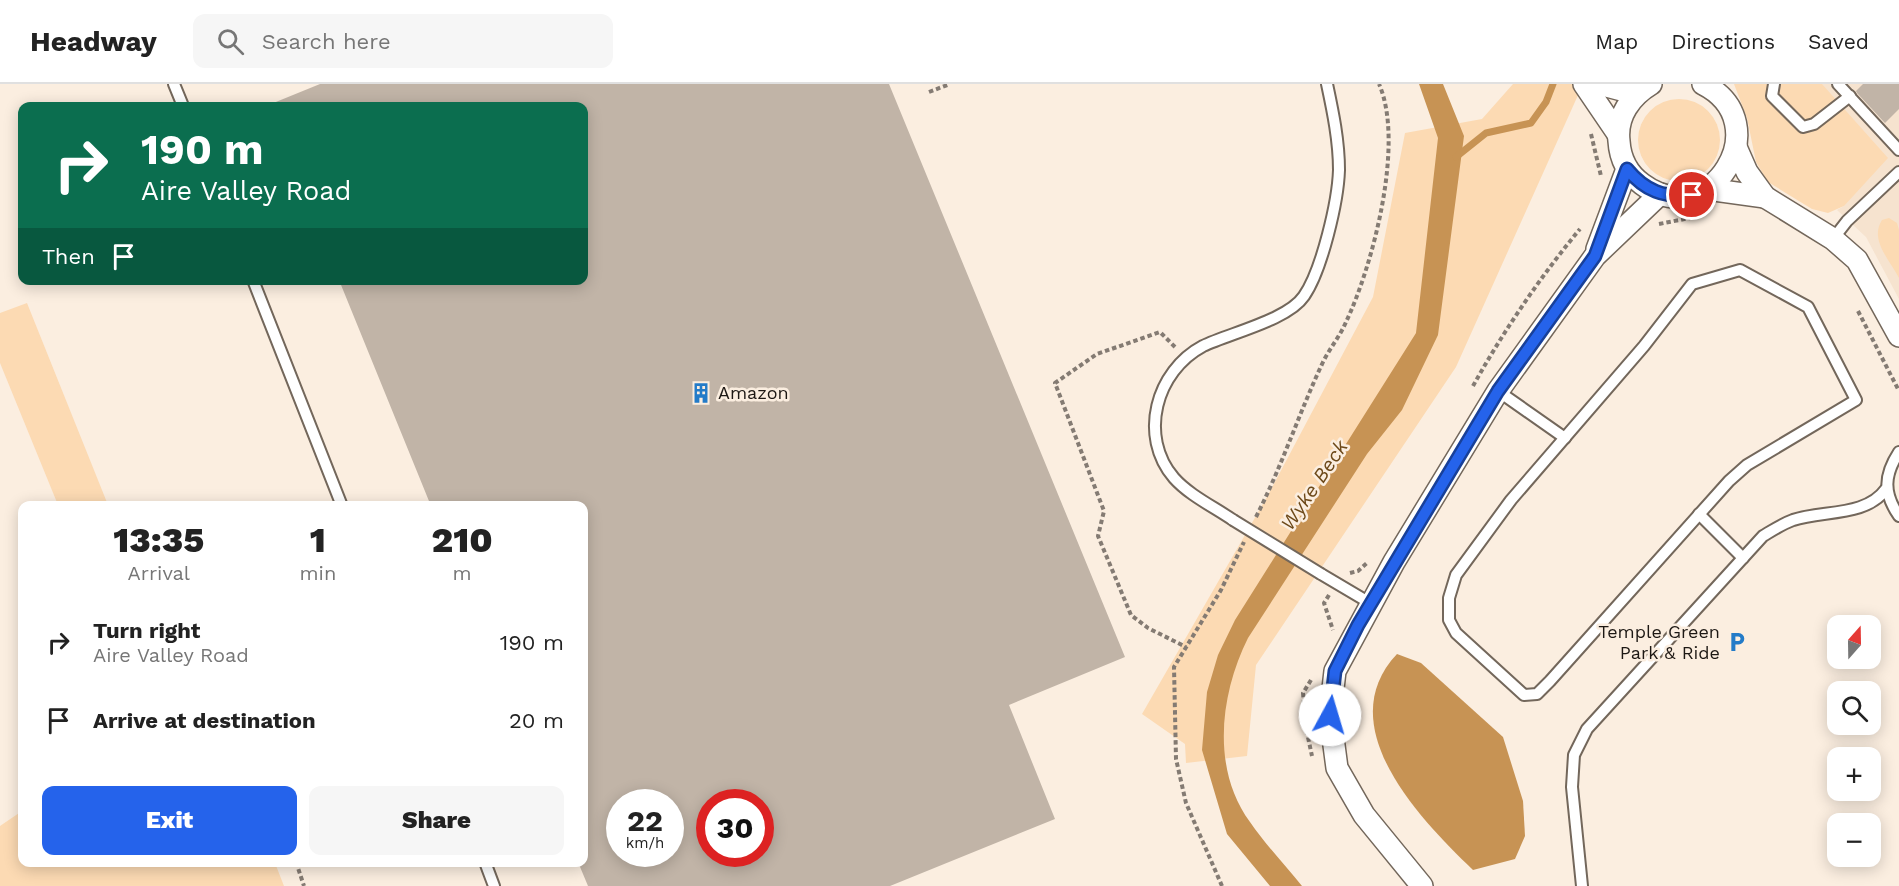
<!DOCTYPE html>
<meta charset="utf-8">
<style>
body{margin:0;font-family:"Work Sans",sans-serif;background:#f6f6f6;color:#222;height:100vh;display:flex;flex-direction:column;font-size:22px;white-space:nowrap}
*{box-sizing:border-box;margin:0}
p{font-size:20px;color:#767676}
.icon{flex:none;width:33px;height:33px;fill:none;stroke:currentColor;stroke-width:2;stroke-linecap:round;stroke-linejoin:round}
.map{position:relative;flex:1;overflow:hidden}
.panel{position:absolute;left:18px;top:417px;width:570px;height:366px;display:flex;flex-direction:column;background:#fff;border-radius:12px;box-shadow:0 3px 15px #0003}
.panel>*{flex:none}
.banner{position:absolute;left:18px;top:18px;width:570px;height:183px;border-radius:12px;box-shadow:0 3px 15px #0003;background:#0b6e4f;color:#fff;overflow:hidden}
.needle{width:39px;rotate:20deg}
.controls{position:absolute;left:1827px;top:531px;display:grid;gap:12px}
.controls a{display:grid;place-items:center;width:54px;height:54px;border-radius:12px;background:#fff;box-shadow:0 3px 15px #0003;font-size:30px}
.speed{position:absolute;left:606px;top:705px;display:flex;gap:12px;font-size:30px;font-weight:700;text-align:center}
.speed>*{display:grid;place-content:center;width:78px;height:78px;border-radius:50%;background:#fff;box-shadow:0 3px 15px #0003;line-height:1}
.speed small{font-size:15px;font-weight:400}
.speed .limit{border:9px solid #d22;background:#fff;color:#111}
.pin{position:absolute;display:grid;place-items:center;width:51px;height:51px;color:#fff;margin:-26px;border:3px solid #fff;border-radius:50%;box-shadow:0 2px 6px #0007}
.me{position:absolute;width:66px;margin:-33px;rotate:6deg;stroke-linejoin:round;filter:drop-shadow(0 0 4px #0008)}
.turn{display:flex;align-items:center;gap:21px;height:126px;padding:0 24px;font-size:27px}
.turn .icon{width:78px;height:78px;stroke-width:2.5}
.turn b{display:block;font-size:42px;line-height:51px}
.then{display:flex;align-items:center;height:57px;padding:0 24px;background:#0003;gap:12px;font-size:22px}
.eta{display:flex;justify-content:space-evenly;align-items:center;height:102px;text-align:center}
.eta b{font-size:36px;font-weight:800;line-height:42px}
.cta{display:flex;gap:12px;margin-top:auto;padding:12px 24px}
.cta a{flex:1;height:69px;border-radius:12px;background:#2563eb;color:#fff;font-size:24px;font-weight:800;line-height:69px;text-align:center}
.cta a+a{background:#f6f6f6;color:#222}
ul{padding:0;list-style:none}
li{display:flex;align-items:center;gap:18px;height:78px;padding:0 24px}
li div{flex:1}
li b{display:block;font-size:22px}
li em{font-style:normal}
header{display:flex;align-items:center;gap:36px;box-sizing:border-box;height:84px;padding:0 30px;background:#fff;border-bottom:2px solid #e0e0e0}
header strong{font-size:28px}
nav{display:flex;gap:33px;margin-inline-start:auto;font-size:21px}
.search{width:420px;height:54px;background:#f6f6f6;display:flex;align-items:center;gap:15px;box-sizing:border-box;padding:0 21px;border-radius:12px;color:#767676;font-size:22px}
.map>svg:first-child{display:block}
</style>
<header>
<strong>Headway</strong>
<div class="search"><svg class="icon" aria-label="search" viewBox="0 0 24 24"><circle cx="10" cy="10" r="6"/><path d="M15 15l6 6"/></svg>Search here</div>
<nav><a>Map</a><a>Directions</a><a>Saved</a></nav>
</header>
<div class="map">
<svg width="1899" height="802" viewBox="0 0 1899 802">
<rect width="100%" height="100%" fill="#fbeee0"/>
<path fill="#f6e3cf" d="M 1822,0 L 1899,0 L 1899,215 L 1866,153 L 1837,126 L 1844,122 Z"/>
<g fill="#fcdab3">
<path d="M 1513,0 L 1583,0 L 1456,283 L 1256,581 L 1247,672 L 1186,679 L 1185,660 L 1142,630 L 1268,411 L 1373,213 L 1405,49 L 1482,35 Z"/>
<path d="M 1734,0 L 1822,0 L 1888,74 L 1844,122 L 1828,129 L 1812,125 L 1768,98 L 1756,78 L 1747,34 Z"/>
<circle cx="1679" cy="56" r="41"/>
<path d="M 1889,134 L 1897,139 L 1899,146 L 1899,194 C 1890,176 1869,156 1882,136 Z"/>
<path d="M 27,219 L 108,421 L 58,421 L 0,279 L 0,229 Z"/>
<path d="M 22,727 L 22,778 L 275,779 L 284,802 L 0,802 L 0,742 Z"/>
</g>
<g fill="#c79354">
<path d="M 1419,0 L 1443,0 L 1464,52 L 1438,251 L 1402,326 L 1367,370 L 1248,554 C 1220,610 1211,685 1250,738 C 1265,760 1285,781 1302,802 L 1270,802 L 1227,750 L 1202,666 L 1207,608 L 1218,571 L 1235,536 L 1416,249 L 1438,54 Z"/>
<path d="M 1397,570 L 1421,579 L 1503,653 L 1523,717 L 1525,752 L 1515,775 L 1473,786 C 1421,736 1329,642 1397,570 Z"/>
</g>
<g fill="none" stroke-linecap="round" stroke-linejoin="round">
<path stroke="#c79354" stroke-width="7" d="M 1456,73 L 1486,49 L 1531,39 L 1546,18 L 1553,0"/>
</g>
<g fill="#c1b4a7" fill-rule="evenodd">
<path d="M 320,0 L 889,0 L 1125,573 L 1009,621 L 1055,735 L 890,802 L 588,802 L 578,778 L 584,778 L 584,422 L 431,422 L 339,196 L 584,196 L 584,22 L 266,22 ZM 620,718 L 670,718 L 670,770 L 620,770 ZM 710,718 L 760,718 L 760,770 L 710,770 Z"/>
<path d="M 1863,0 L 1899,0 L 1899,25 L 1885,39 L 1857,9 L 1856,7 Z"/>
</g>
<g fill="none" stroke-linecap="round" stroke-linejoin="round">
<g stroke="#73675b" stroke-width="14">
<g id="lane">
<path d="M 174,0 L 183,22"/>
<path d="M 1774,0 L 1772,12 L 1803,43 L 1814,40 L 1850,12"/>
<path d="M 1838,0 L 1899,66"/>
<path d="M 1833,155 L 1847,137 L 1899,88"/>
<path d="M 1740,186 L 1808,223 L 1856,316 L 1747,381 L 1729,397 L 1550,597 L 1537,610 L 1524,611 L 1456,549 L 1449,536 L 1449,514 L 1456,491 L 1511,416 L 1644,262 L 1692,200 Z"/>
<path d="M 253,196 L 342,422"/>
<path d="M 1498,307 L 1565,354"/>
<path d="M 1899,368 C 1884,391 1883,409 1899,432"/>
<path d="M 1699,430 L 1743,474"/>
<path d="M 1233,436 C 1214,423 1189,411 1174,394 C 1138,352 1156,287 1203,262 C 1230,249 1288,236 1304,212 C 1322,186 1338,117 1339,86 C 1339,57 1333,28 1327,0"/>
<path d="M 1321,490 L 1370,519"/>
<path d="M 485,778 L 494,802"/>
<path d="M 1582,802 L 1572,703 L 1574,671 L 1587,645 L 1763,452 C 1773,446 1782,440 1793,436 C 1823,426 1866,433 1886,405"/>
</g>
</g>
<g stroke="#73675b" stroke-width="24">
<g id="street">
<path d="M 1584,0 L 1618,50"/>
<path d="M 1599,0 L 1637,10"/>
<path d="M 1651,0 C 1631,12 1616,32 1619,57 C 1620,74 1627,89 1642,100 C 1710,151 1780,39 1703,0"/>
<path d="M 1736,63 L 1747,88 L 1765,113 L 1833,155 L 1857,176 L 1899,252"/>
<path d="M 1707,105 L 1765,113"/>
<path d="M 1597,165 L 1627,85"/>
<path d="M 1422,802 L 1364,731 L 1337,684 L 1330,631 L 1335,587 L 1394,478 L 1498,307 L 1595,172 L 1660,110"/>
</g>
</g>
<g stroke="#847b73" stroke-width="4" stroke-dasharray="4.5 3" stroke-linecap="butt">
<path d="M 929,8 L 950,0"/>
<path d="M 1591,50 L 1601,92"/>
<path d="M 1659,140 L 1690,134"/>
<path d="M 1858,227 L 1899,307"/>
<path d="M 1175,263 L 1160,248 L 1097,270 L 1055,299 L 1104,427 L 1098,452 L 1131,531 L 1148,544 L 1186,563"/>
<path d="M 1473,302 C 1503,248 1540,193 1580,145"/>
<path d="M 1256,433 C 1282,382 1299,329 1323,278 C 1330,264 1340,252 1346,238 C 1373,181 1405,59 1379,0"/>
<path d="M 1350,489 L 1358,487 L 1368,478"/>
<path d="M 1329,511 L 1324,519 L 1333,546"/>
<path d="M 1311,596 L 1303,609 L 1306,644 L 1312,672"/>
<path d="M 296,778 L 304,802"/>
<path d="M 1222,802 L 1186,719 L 1176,675 L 1174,583 L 1221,506 L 1244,458"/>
</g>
<use href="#lane" stroke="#fff" stroke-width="10"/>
<use href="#street" stroke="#fff" stroke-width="21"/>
<g stroke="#73675b" stroke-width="14" stroke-linecap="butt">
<path id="lane-bridge" d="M 1233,436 L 1321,490"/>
</g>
<use href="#lane-bridge" stroke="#fff" stroke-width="10"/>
</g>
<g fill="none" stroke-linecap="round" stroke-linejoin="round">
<g stroke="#184099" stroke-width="15">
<path id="route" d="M 1330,631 L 1335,587 L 1358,541 L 1498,307 L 1595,172 L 1627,85 C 1645,107 1664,114 1692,111"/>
</g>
<use href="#route" stroke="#2563eb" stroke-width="10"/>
</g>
<defs>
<g id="building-bare" transform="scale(1.62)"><path d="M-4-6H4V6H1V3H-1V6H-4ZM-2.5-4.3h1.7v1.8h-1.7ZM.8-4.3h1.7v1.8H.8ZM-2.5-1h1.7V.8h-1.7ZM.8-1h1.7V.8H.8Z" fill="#237bc8" stroke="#fbeee0" stroke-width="2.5" paint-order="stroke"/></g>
<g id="parking-bare" transform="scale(1.62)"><path d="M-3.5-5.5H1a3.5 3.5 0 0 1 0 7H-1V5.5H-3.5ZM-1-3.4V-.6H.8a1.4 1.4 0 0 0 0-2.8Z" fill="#237bc8" stroke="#fbeee0" stroke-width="2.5" paint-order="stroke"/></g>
</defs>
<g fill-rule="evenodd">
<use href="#building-bare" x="701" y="309"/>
<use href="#parking-bare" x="1737" y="558"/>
</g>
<g text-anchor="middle" stroke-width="5" stroke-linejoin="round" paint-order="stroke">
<g font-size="18" fill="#1d1814" stroke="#fbeee0" text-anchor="start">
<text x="718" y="315">Amazon</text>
<text x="1720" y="554" text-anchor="end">Temple Green<tspan x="1720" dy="21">Park &amp; Ride</tspan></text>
</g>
<g font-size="20" font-style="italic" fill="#6d4919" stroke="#fbeee0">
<text transform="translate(1314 401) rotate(-56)" y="7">Wyke Beck</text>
</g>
</g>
</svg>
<div class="controls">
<a><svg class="needle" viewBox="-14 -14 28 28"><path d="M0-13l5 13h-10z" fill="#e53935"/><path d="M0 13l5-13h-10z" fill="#767676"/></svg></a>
<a><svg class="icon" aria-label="search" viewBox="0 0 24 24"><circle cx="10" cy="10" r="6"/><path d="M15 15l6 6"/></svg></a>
<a>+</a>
<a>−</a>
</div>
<div class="speed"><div>22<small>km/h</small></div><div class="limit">30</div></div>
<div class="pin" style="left:1692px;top:111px;background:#d93025"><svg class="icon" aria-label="arrive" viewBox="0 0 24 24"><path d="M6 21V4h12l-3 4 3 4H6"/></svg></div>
<svg class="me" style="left:1330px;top:631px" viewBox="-20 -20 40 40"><circle r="19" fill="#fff"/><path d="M0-13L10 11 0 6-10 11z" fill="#2563eb"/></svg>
<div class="banner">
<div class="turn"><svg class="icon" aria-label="right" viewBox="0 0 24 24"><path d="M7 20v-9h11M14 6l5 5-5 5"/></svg><div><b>190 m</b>Aire Valley Road</div></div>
<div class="then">Then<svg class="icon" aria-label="arrive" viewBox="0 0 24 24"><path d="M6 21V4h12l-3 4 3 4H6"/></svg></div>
</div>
<section class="panel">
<div class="eta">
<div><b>13:35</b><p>Arrival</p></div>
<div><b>1</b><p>min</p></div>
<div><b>210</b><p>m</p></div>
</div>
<ul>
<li><svg class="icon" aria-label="right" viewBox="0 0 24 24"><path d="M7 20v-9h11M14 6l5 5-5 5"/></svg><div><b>Turn right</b><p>Aire Valley Road</p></div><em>190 m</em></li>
<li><svg class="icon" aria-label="arrive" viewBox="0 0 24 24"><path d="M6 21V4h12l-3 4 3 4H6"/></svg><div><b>Arrive at destination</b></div><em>20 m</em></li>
</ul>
<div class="cta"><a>Exit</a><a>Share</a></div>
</section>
</div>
